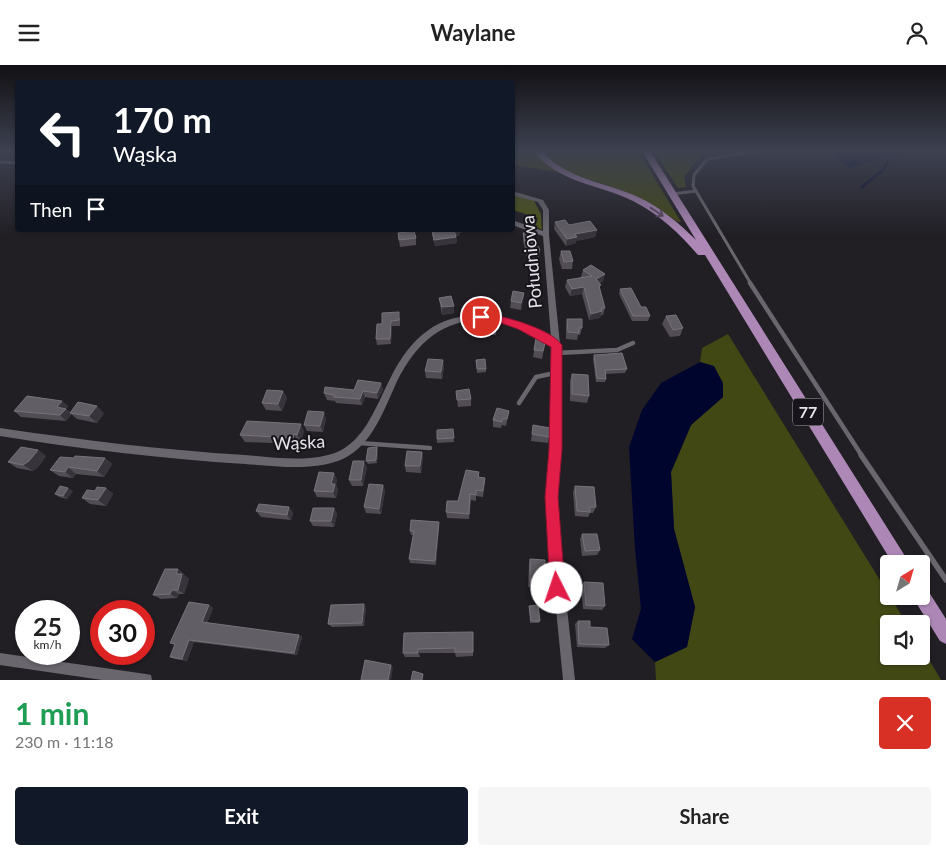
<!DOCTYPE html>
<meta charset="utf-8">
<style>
body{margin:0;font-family:Lato,sans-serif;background:#f6f6f6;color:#222;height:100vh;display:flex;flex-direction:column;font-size:19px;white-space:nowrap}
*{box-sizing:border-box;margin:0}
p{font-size:16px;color:#767676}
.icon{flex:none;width:28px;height:28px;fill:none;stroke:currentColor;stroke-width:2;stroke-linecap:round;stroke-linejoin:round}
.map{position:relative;height:615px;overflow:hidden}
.panel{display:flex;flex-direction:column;background:#fff;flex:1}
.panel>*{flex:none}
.top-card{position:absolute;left:15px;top:15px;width:500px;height:152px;border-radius:5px;box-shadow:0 1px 4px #0004;background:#111827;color:#fff;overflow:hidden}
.needle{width:32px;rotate:37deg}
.fabs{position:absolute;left:880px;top:490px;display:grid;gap:10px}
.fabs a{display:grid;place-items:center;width:50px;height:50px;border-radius:5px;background:#fff;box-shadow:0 1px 4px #0004;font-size:25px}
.speed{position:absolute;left:15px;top:535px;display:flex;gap:10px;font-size:25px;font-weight:700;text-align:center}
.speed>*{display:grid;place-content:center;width:65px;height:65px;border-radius:50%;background:#fff;box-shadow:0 1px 4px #0004;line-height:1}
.speed small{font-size:12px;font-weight:400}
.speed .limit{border:8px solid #d22;background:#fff;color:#111}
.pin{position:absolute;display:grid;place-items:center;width:42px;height:42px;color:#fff;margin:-21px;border:2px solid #fff;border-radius:50%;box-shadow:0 1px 5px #0007}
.me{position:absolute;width:55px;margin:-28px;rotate:356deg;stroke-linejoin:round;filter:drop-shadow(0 0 4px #0008)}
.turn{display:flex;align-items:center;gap:18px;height:105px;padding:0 15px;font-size:22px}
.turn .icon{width:65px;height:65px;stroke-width:2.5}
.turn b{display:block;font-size:35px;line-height:42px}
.then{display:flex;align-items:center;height:48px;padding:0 15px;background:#0003;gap:10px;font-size:19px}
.round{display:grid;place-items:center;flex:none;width:52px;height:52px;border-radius:5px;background:#f6f6f6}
.summary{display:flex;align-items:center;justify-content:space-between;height:85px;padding:0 15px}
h1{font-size:30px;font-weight:700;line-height:38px;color:#1e9e55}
.cta{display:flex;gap:10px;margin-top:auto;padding:10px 15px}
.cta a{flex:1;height:58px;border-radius:5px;background:#111827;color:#fff;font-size:20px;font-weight:700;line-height:58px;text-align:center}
.cta a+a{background:#f6f6f6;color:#222}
header{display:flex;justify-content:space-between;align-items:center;height:65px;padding:0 15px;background:#fff;font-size:22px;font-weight:700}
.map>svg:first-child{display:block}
</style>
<header><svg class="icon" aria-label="menu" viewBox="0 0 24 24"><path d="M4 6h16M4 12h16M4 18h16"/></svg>Waylane<svg class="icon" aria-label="person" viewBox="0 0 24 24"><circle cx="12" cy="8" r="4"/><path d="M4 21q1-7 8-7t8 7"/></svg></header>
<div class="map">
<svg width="946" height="615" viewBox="0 0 946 615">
<rect width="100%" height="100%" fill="#211e24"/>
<g fill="#424814">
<path d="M 513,86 L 638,86 L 681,157 L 678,157 C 625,119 576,109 513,100 Z"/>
<path d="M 654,86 L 704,86 L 684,112 L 686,122 L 678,123 Z"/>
<path d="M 728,269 L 907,559 L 889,559 L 889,591 L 921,591 L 921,581 L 941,615 L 656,615 L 655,597 L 687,582 L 695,542 L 674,464 L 671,407 L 691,360 L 723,332 L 714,302 L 700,297 L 702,283 Z"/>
</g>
<path fill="#4d5415" d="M 512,129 L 533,134 L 541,149 L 542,165 L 535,161 L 538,153 L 513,145 Z"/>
<g fill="#00052e">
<path d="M 830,86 L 907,86 L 849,103 Z"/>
<path d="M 700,297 L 714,301 L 723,318 L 723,332 L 691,360 L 671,407 L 674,464 L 695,542 L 687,582 L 655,597 L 632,574 L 641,544 L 635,484 L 629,382 L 642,345 L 661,318 Z"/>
</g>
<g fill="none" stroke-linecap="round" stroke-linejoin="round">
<path stroke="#00052e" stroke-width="2.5" d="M 862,122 L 883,105 L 891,91 L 910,86"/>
<g stroke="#69666e" stroke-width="3">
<path d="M 0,97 L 18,98"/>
<path d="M 672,129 L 696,126"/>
<path d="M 751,219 L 693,121 L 694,110 L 707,94 L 758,86"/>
</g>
<g stroke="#69666e" stroke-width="4.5">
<path d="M 750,218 L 862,391"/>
<path d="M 557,288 L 617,285 L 633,278"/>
<path d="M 519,338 L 536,312 L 555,308"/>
<path d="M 359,378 L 430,383"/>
</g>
<path stroke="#69666e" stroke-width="5.5" d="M 861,390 L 946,515"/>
<g fill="#69666e" fill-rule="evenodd">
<path d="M 512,126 L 543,135 L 549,145 L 549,170 L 560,279 L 558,463 L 575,615 L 563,615 L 548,463 L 552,281 C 535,272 518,263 500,258 C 447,246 414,278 394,323 C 382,350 369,385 338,396 C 308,406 276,401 245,399 C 163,394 81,384 0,371 L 0,363 C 81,375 163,385 245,390 C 272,392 301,397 328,390 C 363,382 375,343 390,314 C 427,238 483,239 551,273 L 543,171 L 512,160 L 512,155 L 543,166 L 543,145 L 538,137 L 512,130 Z"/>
<path d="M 0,588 L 146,609 L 151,610 L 152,615 L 102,615 L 0,600 Z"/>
</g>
<g fill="#ad88b7" fill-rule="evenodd">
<path d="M 534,86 L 542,86 C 567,115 606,117 638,132 C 660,142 679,158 696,175 L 642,86 L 650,86 L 910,499 L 893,499 L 705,190 L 698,190 C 680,169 659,149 633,136 C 599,119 558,118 534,86 Z"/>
<path d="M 921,522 L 927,524 L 946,554 L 946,579 L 940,576 L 915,536 L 913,531 L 921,531 Z"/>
</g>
</g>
<g fill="#524d55">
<path d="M 555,157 L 569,160 L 597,165 L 595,172 L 576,176 L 576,178 L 566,181 L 554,164 Z"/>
<path d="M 432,166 L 462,167 L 460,168 L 460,170 L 456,171 L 457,178 L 435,181 L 433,173 Z"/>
<path d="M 398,168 L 416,173 L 416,180 L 400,182 Z"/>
<path d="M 523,168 L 540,185 L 539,192 L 527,193 L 523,176 Z"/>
<path d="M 561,186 L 573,196 L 572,204 L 562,204 L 559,194 Z"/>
<path d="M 583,205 L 605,209 L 603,216 L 600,218 L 600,225 L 605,243 L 603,250 L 601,250 L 600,253 L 589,255 L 582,229 L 570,231 L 565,222 L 567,215 L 583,212 L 581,212 Z"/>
<path d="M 620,224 L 650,251 L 648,256 L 632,256 L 619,229 Z"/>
<path d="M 524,228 L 523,236 L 521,245 L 510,243 L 511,236 Z"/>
<path d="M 439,233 L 454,241 L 454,248 L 442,250 L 440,240 Z"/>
<path d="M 666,251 L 683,263 L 680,271 L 670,272 L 662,259 Z"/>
<path d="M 488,252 L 497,252 L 496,270 L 487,270 Z"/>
<path d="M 400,253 L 400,261 L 392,261 L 391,279 L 377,280 L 376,274 L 382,259 Z"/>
<path d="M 567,254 L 582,263 L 580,270 L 578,270 L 577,275 L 566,274 L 566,261 Z"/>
<path d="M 536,273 L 546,274 L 542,294 L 533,292 Z"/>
<path d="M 594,290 L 627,304 L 625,308 L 605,309 L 606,314 L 605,317 L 596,317 L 593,294 Z"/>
<path d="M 476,295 L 486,304 L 486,307 L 477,308 Z"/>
<path d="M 444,302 L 442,314 L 426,313 L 425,306 Z"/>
<path d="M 572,309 L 589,331 L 587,338 L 570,336 L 570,316 Z"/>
<path d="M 381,318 L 383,325 L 378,334 L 365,332 L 362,340 L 336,338 L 335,336 L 327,335 L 324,328 L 354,325 Z"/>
<path d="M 283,326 L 287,333 L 282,346 L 266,345 L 262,338 Z"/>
<path d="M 456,326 L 471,334 L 471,341 L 458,342 Z"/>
<path d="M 62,336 L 68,341 L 66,344 L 70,347 L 104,348 L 97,358 L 77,354 L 71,349 L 66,356 L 21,352 L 14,346 Z"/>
<path d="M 509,346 L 506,361 L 502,360 L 501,363 L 493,362 L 493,355 Z"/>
<path d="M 326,353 L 323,367 L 307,366 L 304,360 Z"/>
<path d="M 533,360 L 549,372 L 548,378 L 531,376 Z"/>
<path d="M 453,364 L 454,377 L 437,378 L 437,365 Z"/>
<path d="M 304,366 L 301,376 L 298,376 L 297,379 L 245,377 L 240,370 Z"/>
<path d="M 377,382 L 378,386 L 377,398 L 368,399 L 366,396 Z"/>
<path d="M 38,385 L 46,391 L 38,402 L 33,406 L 17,403 L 8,397 Z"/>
<path d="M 422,387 L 423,393 L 421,408 L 406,407 L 405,401 Z"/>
<path d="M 74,393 L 105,393 L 112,399 L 104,412 L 76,409 L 73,413 L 59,411 L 50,405 Z"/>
<path d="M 367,402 L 363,421 L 352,421 L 349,415 Z"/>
<path d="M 479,407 L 479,412 L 485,413 L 483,432 L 476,431 L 476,436 L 471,435 L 469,454 L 447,453 L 446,447 L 458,436 Z"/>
<path d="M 337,414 L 336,419 L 338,425 L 336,433 L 317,432 L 314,426 Z"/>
<path d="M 383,420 L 385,426 L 381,449 L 366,448 L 364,442 Z"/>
<path d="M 575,421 L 596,442 L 593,448 L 590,448 L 588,452 L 575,451 L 573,427 Z"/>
<path d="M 106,423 L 113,429 L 106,441 L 90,439 L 82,433 L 95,426 Z"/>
<path d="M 73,426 L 67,434 L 59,432 L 55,429 Z"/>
<path d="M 289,442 L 293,448 L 291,455 L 261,452 L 256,446 Z"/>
<path d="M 334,443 L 337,449 L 334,462 L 313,461 L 310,456 Z"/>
<path d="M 439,461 L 436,500 L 410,498 L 409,494 L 413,470 L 411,470 L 410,466 Z"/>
<path d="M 582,469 L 600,485 L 597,490 L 582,491 L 580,474 Z"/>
<path d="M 530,494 L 545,519 L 543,524 L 528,522 L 529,499 Z"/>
<path d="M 178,504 L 184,509 L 184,510 L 189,514 L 184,529 L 179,529 L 177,533 L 161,534 L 153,530 Z"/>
<path d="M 584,517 L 605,541 L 602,545 L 583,544 L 581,521 Z"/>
<path d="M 209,540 L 213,543 L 207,558 L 299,570 L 302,572 L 297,590 L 194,577 L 187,596 L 175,594 L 170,592 L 175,580 L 170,578 Z"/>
<path d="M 529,541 L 540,556 L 539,558 L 530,558 L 529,543 Z"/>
<path d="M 366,543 L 364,561 L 332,562 L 328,559 Z"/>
<path d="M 578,556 L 609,580 L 605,583 L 577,582 L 575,559 Z"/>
<path d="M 473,567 L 473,591 L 456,592 L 455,588 L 420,588 L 420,592 L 405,592 L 403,588 Z"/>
</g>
<g fill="#38343b">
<path d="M 454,165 L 462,165 L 462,167 L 460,168 L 460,170 L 454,171 Z"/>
<path d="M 597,165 L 595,172 L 576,176 L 576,178 L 566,181 L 567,174 L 575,169 Z"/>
<path d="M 456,172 L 457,178 L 435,181 L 434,175 Z"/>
<path d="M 605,209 L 603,216 L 594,221 L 596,214 Z"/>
<path d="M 584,222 L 582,229 L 570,231 L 572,224 Z"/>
<path d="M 524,228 L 523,236 L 521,245 L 521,238 Z"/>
<path d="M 454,241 L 454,248 L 442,250 L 442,242 Z"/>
<path d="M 602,246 L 600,253 L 589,255 L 591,249 Z"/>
<path d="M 391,256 L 392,261 L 391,279 L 390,274 Z"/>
<path d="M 443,295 L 444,302 L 442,314 L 441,307 Z"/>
<path d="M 381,318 L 383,325 L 378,334 L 377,328 Z"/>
<path d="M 283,326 L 287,333 L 282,346 L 278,339 Z"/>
<path d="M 363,326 L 365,332 L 362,340 L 360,334 Z"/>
<path d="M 62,336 L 68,341 L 66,344 L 72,349 L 66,356 L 60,350 L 57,342 Z"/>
<path d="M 97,341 L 104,348 L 97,358 L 89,351 Z"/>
<path d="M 324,347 L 326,353 L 323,367 L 320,361 Z"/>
<path d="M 301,359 L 304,366 L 301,376 L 297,370 Z"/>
<path d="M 294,369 L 298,376 L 297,379 L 293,373 Z"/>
<path d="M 377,382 L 378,386 L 377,398 L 376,395 Z"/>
<path d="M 38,385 L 46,391 L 38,402 L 33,406 L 23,400 Z"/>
<path d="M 422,387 L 423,393 L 421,408 L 420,401 Z"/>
<path d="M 105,393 L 112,399 L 104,412 L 97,406 Z"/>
<path d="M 364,396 L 367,402 L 363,421 L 361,415 Z"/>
<path d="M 68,402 L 76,409 L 73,413 L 65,407 Z"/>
<path d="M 334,408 L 337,414 L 336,419 L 338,425 L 336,433 L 333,427 L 331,419 Z"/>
<path d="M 383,420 L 385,426 L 381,449 L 379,444 Z"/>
<path d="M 68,423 L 73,426 L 67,434 L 63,431 Z"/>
<path d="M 106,423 L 113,429 L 106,441 L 98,435 Z"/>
<path d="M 289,442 L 293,448 L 291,455 L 287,450 Z"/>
<path d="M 334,443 L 337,449 L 334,462 L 331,456 Z"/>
<path d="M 439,457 L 439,461 L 436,500 L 435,496 Z"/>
<path d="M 178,504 L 184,509 L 184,510 L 189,514 L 184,529 L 178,525 L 176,509 Z"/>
<path d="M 172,525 L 179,529 L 177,533 L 170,529 Z"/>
<path d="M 364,539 L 366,543 L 364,561 L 362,558 Z"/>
<path d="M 209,540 L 213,543 L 206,560 L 202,557 Z"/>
<path d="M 299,570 L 302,572 L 297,590 L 294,588 Z"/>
<path d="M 189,575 L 194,577 L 187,596 L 182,594 Z"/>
<path d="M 418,584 L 420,588 L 420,592 L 418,588 Z"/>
<path d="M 391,600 L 393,603 L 391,615 L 388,615 Z"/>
</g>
<g fill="#625e65" stroke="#77737a">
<path d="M 565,155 L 569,160 L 590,156 L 597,165 L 575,169 L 577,172 L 567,174 L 555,157 Z"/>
<path d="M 440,165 L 454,165 L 456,172 L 434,175 L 432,166 Z"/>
<path d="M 414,166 L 416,173 L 399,175 L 398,168 Z"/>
<path d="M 530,167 L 540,185 L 527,185 L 523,168 Z"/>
<path d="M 561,186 L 570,186 L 573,196 L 564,197 Z"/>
<path d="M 591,200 L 605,209 L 596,214 L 601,220 L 599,221 L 605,243 L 601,243 L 602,246 L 591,249 L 584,222 L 572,224 L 567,215 L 592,211 L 583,205 Z"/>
<path d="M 631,223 L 641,242 L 646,242 L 650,251 L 633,251 L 620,224 Z"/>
<path d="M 513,226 L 524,228 L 521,238 L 511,236 Z"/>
<path d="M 451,231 L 454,241 L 442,242 L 439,233 Z"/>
<path d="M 399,247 L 399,255 L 391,256 L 390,274 L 376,274 L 377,259 L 382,259 L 382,248 Z"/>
<path d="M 676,250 L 683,263 L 673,265 L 666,251 Z"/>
<path d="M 488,252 L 497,252 L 497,263 L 487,263 Z"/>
<path d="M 567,254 L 582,254 L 582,263 L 579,263 L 579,268 L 568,267 Z"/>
<path d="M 536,273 L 546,274 L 543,286 L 534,285 Z"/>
<path d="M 622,288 L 627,304 L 605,305 L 606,314 L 597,313 L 594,290 Z"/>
<path d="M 428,294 L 443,295 L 441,307 L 425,306 Z"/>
<path d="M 485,294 L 486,304 L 477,304 L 476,295 Z"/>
<path d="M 572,309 L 588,310 L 589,331 L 572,329 Z"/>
<path d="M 358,315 L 381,318 L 377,328 L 363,326 L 360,334 L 334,332 L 334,330 L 324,328 L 325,322 L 354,325 Z"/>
<path d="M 469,324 L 471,334 L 457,335 L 456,326 Z"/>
<path d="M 267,325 L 283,326 L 278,339 L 262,338 Z"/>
<path d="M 27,331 L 62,336 L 57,342 L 66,344 L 60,350 L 14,346 Z"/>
<path d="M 78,337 L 97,341 L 89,351 L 70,348 Z"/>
<path d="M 497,343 L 509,346 L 507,354 L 502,354 L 502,357 L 493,355 Z"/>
<path d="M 308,346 L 324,347 L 320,361 L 304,360 Z"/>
<path d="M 247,356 L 301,359 L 297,370 L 294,369 L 293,373 L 240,370 Z"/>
<path d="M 533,360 L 550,363 L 549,372 L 532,369 Z"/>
<path d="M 453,364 L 454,373 L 437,374 L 437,365 Z"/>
<path d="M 21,382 L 38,385 L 29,396 L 23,400 L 8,397 Z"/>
<path d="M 377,382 L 376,395 L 366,396 L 368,383 Z"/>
<path d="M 407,386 L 422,387 L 420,401 L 405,401 Z"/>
<path d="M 75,391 L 105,393 L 97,406 L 68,402 L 65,407 L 50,405 L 60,392 L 74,393 Z"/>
<path d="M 353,396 L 364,396 L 361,415 L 349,415 Z"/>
<path d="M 466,405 L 479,407 L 478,412 L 485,413 L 483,426 L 476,425 L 476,430 L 470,429 L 469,449 L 446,447 L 447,436 L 458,436 Z"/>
<path d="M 319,407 L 334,408 L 331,419 L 335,419 L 333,427 L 314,426 Z"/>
<path d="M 369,419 L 383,420 L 379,444 L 364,442 Z"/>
<path d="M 60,421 L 68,423 L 63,431 L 55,429 Z"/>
<path d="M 575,421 L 594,422 L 596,442 L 590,442 L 590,447 L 577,446 Z"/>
<path d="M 97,422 L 106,423 L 98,435 L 82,433 L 87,425 L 95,426 Z"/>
<path d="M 259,439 L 289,442 L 287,450 L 256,446 Z"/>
<path d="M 313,443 L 334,443 L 331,456 L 310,456 Z"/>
<path d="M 411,455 L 439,457 L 435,496 L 409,494 L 414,466 L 410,466 Z"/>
<path d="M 582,469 L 597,469 L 600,485 L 585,486 Z"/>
<path d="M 530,494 L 545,495 L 545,519 L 530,517 Z"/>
<path d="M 165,504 L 178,504 L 176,509 L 182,509 L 178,525 L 172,525 L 170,529 L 153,530 Z"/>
<path d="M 584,517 L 603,518 L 605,541 L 586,540 Z"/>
<path d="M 189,537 L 209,540 L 202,557 L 299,570 L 294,588 L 189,575 L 182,594 L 170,592 L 175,579 L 170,578 Z"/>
<path d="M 364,539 L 362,558 L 328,559 L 331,540 Z"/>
<path d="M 538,540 L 540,556 L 531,556 L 529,541 Z"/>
<path d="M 578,556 L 590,556 L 590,562 L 607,563 L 609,580 L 579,579 Z"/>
<path d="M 473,567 L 473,587 L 455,587 L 455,583 L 418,584 L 418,588 L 403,588 L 404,568 Z"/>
<path d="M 365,595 L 391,600 L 388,615 L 361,615 Z"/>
<path d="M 413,606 L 423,609 L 422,615 L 411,615 Z"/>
</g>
<defs><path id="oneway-shaft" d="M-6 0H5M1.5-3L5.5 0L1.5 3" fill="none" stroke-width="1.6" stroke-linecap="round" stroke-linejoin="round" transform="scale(1.25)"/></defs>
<use stroke="#5a4961" href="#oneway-shaft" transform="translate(657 147) rotate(34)"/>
<linearGradient id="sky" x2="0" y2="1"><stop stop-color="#121014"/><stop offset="0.5" stop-color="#3d4150"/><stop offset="1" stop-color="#3d4150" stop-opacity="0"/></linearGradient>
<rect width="946" height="172" fill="url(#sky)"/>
<path fill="#e11d48" stroke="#92132f" d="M 481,248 C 501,250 550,263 562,280 L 562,384 L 558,432 L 565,523 L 563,529 L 557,531 L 552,529 L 550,523 L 545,432 L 549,384 L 551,282 L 518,264 L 501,258 L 477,254 L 476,252 Z"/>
<g text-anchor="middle" stroke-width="4" stroke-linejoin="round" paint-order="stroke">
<rect fill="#17151b" stroke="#a8a6ab" stroke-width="1" x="793" y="333.5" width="30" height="27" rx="4"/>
<g font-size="16" font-weight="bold" fill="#e6e4e9">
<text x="808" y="353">77</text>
</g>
<g font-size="18" fill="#e6e4e9" stroke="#17151b">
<text transform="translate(532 197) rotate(-95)" y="6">Południowa</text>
<text transform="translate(299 378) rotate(-3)" y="6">Wąska</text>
</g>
</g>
</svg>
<div class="fabs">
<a><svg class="needle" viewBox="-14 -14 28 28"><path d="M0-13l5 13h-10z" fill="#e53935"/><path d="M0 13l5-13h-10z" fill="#767676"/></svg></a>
<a><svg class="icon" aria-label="sound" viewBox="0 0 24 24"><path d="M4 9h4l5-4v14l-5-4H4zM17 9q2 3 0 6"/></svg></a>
</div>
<div class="speed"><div>25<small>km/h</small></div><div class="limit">30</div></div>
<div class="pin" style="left:481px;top:252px;background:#d93025"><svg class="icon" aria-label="arrive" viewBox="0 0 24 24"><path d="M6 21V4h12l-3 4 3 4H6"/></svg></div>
<svg class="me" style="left:557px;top:523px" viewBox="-20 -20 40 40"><circle r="19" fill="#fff"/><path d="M0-13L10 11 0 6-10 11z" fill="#e11d48"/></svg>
<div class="top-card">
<div class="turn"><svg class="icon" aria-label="left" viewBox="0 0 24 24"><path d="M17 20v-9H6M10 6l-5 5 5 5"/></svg><div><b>170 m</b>Wąska</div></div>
<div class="then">Then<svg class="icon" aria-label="arrive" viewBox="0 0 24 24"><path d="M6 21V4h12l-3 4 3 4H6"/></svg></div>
</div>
</div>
<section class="panel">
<div class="summary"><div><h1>1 min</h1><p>230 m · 11:18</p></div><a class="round" style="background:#d93025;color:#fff"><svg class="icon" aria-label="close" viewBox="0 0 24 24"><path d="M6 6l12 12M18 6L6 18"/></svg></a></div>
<div class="cta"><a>Exit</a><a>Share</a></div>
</section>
